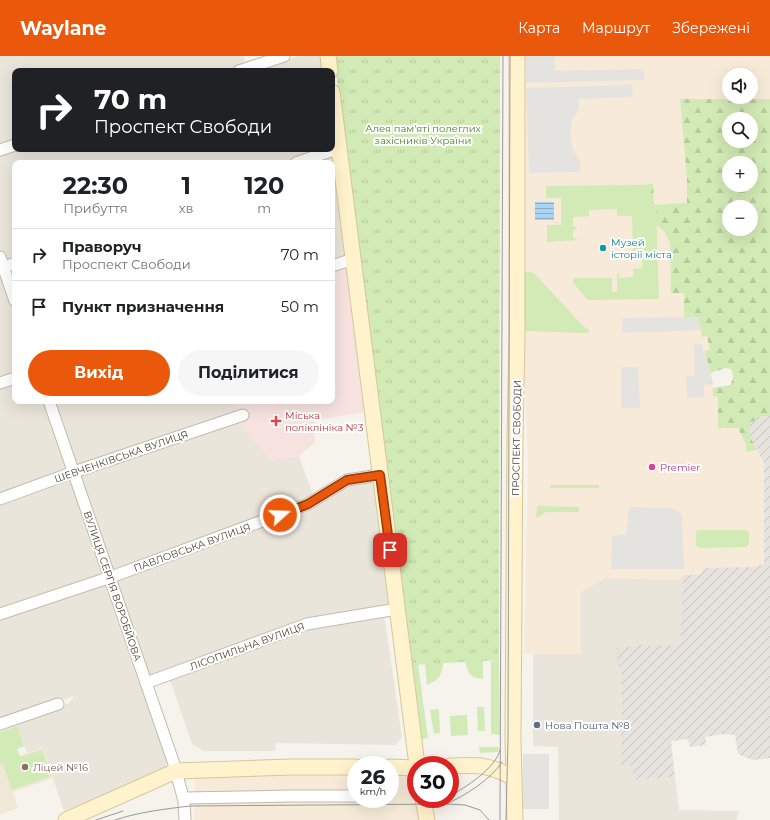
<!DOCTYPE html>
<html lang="uk">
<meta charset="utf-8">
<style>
body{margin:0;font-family:Montserrat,sans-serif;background:#f6f6f6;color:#202124;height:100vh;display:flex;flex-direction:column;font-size:15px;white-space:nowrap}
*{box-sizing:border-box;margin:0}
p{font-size:13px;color:#757577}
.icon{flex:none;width:22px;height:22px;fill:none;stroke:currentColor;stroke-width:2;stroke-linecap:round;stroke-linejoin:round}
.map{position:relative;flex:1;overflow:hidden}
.panel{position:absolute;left:12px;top:104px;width:323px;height:244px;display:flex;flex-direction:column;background:#fff;border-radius:8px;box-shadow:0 4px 16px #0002}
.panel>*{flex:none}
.top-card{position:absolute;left:12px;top:12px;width:323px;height:84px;border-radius:8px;box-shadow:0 4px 16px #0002;background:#202124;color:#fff;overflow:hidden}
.controls{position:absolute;left:722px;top:12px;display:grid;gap:8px}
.controls a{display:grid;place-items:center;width:36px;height:36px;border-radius:50%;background:#fff;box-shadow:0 4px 16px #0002;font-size:20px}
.speed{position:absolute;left:347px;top:700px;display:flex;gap:8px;font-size:20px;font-weight:700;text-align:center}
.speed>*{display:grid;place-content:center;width:52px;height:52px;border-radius:50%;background:#fff;box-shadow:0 4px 16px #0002;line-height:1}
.speed small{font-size:10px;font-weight:400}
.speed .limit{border:6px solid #d22;background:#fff;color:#111}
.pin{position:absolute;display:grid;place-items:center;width:34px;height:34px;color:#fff;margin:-17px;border-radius:8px;box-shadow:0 2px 6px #0006}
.me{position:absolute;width:44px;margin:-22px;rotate:70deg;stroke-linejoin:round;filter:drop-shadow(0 0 3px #0008)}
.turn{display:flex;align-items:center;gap:14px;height:84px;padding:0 16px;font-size:18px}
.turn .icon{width:52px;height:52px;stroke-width:2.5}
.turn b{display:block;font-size:28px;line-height:34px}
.eta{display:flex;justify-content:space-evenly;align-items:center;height:68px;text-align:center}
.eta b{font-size:24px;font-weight:700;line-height:28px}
.button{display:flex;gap:8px;margin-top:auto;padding:8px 16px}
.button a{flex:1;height:46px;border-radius:24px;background:#ea580c;color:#fff;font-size:16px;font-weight:700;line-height:46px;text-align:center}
.button a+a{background:#f6f6f6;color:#202124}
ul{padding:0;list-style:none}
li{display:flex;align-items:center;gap:12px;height:52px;padding:0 16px;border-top:1px solid #e0e0e0}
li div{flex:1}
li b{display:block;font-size:15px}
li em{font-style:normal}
header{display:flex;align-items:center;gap:24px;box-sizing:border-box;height:56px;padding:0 20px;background:#ea580c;color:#fff}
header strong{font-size:19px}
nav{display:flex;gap:22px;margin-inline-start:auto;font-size:14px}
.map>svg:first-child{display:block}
</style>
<header>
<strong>Waylane</strong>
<nav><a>Карта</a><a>Маршрут</a><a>Збережені</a></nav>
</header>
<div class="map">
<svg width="770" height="764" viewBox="0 0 770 764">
<defs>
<pattern id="industrial-furrows" width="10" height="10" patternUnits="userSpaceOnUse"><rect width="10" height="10" fill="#e6e2dd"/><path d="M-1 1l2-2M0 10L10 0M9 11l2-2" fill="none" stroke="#c7c3be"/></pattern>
<pattern id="forest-firs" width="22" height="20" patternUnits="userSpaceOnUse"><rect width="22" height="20" fill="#d2eab5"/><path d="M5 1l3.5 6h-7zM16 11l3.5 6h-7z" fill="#b6ca9c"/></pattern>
<pattern id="park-tufts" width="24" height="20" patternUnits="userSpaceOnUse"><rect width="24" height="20" fill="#d2eab5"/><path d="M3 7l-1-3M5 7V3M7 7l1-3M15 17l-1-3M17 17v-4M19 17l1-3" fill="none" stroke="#b6ca9c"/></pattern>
<pattern id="water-rules" width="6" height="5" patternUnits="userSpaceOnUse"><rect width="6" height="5" fill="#a9d4f2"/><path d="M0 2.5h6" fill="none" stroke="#8caec5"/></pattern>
</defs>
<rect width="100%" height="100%" fill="#f6f3ec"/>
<g fill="#eae5da">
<path d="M 0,0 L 243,0 L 247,15 L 15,15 L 15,93 L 332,93 L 348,201 L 332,207 L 332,107 L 15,107 L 15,345 L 232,345 L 239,367 L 272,404 L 299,400 L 317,450 L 350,426 L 377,421 L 393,551 L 330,560 L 148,622 L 168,700 L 165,715 L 64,755 L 43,692 L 27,697 L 17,670 L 18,667 L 69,647 L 74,640 L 0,664 Z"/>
<path d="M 298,0 L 324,0 L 326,15 L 257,15 Z"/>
<path d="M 683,519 L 680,589 L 639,589 L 618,592 L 617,611 L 622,611 L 621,709 L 633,710 L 633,724 L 675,721 L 679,754 L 739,755 L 736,764 L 559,764 L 558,691 L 533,690 L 533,598 L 581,598 L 581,536 L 605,522 L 679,524 Z"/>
<path d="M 384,557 L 402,681 L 395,689 L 276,687 L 275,695 L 204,695 L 192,688 L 169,621 L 309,569 Z"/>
</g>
<g fill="#f7ead8" fill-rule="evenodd">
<path d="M 525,0 L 770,0 L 770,43 L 680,43 L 687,124 L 687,147 L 669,149 L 671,237 L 684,237 L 698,261 L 702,281 L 707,280 L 710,294 L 705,295 L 713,328 L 713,340 L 718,340 L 718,371 L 738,372 L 746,389 L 746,396 L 757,394 L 764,407 L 764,508 L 755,511 L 683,519 L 679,524 L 605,522 L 581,536 L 581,598 L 524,598 L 528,407 L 523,275 L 526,32 ZM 729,19 L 751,19 L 751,41 L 729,41 Z"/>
<path d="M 390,716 L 414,716 L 416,725 L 416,743 L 423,764 L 194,764 L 195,718 L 356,717 L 356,743 L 390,743 Z"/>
</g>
<path fill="url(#industrial-furrows)" d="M 770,360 L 770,702 L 753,704 L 738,698 L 735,679 L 723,678 L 705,681 L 706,689 L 690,691 L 688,683 L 671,685 L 675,721 L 633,724 L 633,710 L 621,710 L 622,611 L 617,611 L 617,592 L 639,589 L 680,589 L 683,519 L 700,518 L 705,512 L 755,511 L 764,508 L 764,407 L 750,380 L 749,365 L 756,361 Z"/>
<path fill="#efe8d6" d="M 17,670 L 24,690 L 17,693 L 20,700 L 43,692 L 53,722 L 13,736 L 18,752 L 0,758 L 0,676 Z"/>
<path fill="#f6e3e0" d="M 350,207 L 369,355 L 314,365 L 315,386 L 299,400 L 272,404 L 238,367 L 232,345 L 332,345 L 332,214 Z"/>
<g fill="#d2eab5">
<path d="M 639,129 L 644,142 L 656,152 L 659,243 L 588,244 L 573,227 L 573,222 L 612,222 L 612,236 L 617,236 L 617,218 L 619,218 L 619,222 L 633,221 L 633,213 L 642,212 L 642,199 L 633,199 L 632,160 L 617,160 L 617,153 L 589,154 L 589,160 L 573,161 L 573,171 L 576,171 L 577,173 L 573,174 L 573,182 L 577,183 L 577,184 L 547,186 L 547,169 L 561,169 L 561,142 L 546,142 L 546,130 Z"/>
<path d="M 524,216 L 531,216 L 535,218 L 582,269 L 589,274 L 588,277 L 523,275 Z"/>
<rect x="550" y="429" width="49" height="3"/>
<path d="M 537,450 L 579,451 L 579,456 L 546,456 L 539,461 L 536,461 Z"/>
<path d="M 698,474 L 746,474 L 749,477 L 749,487 L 746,491 L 699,492 L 696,489 L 696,476 Z"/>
<path d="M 483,602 L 483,623 C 468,622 468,615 464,603 Z"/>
<path d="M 499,604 L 500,679 L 491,678 L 491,605 Z"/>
<path d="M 444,605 C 441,619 441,623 427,629 L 425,606 Z"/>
<path d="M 418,608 L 428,682 L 421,684 L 411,609 Z"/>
<path d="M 477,651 L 484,651 L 485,675 L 478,675 Z"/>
<path d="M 439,653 L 440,677 L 434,678 L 430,654 Z"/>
<path d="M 467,659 L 468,679 L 451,680 L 450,660 Z"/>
<path d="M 17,670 L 24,690 L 17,693 L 20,701 L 42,694 L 51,720 L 12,734 L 3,708 L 0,708 L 0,676 Z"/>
<path d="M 479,691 L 499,691 L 498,696 L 480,697 Z"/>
</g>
<path fill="url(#forest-firs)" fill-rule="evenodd" d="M 680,43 L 770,43 L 770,360 L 756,361 L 756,365 L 750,366 L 750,380 L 757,394 L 746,396 L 746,389 L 738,372 L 718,372 L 718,341 L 713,340 L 713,332 L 730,329 C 733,324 734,319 731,313 L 726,312 L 710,317 L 705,295 L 710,294 L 707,280 L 702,281 L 698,261 L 684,262 L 684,237 L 671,237 L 670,187 L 664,175 L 656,169 L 656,152 L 644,142 L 639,129 L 653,128 L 654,149 L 687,147 L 687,124 ZM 729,63 L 751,63 L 751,85 L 729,85 ZM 729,107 L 751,107 L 751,129 L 729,129 ZM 729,151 L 751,151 L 751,173 L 729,173 Z"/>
<path fill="url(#park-tufts)" d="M 334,0 L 500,0 L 499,604 L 411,609 Z"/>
<g fill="#e5e3e0">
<path d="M 525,0 L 555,0 L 555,15 L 643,13 L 644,24 L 526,27 Z"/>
<path d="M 632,29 L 633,41 L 579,43 L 579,53 L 572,64 L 570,79 L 573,94 L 580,105 L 580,116 L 529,117 L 526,32 Z"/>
<path d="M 698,261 L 701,274 L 622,277 L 623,262 Z"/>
<path d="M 694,288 L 702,288 L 703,295 L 705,295 L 713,328 L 704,329 L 704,341 L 687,342 L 686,320 L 695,319 Z"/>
<path d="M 621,311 L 638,311 L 640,352 L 621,352 Z"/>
<path d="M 629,451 L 673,452 L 682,459 L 684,513 L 611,513 L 612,480 L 626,478 Z"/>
<rect x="523" y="698" width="26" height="55"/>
</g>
<rect fill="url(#water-rules)" x="535" y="146" width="19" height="18"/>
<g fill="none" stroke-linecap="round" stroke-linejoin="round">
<g stroke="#c2bbae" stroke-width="13">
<g id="minor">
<path d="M 239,15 L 284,0"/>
<path d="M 0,94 L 15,89"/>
<path d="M 296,107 L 339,92"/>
<path d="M 0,201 L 15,245"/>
<path d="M 332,210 L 353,203"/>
<path d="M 0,213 L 15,207"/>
<path d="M 0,327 L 15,322"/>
<path d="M 49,345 L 174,708 L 184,745 L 185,764"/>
<path d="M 0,443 L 74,416 L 243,359"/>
<path d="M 0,558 L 111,521 L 308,448 L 347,424 L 380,419"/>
<path d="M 146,627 L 307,568 L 397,553"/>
<path d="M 0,668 L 58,648"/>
<path d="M 184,742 L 290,740 L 356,740"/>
</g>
</g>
<g stroke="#d6c79b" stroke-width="17">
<g id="secondary">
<path d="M 328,0 L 330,15"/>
<path d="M 332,36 L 417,709"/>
<path d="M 450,710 C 479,709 488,708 514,722"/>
<path d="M 390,711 L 416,712"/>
<path d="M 423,743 L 427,764"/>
<path d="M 66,764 L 176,715 L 291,711 L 356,711"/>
<path d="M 515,764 L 513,683 L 515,383 L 517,281 L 517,0"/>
</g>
</g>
<use href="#minor" stroke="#fff" stroke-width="11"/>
<use href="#secondary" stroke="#fff3cd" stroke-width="15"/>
<g stroke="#9a9a9a" stroke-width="1">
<path d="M 450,740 C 466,731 496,712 500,694"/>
<path d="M 447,748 C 465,739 491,724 502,706"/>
<path d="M 96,764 L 123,755"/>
<path d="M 115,764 C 139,756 165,753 190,750 L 447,748 L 465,749 L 480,754 L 489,764"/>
<path d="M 500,764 L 503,0"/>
<path d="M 506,764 L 508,683 L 510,0"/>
</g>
</g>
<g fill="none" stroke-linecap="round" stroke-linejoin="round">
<g stroke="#983908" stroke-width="10">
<path id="route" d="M 280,459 L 308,448 L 347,424 L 380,419 L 390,494"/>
</g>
<use href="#route" stroke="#ea580c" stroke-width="7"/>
</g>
<circle fill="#0f9aa8" stroke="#fff" stroke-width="1.5" cx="603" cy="192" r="4"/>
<path fill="#e0444e" stroke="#fff" stroke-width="1.5" d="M274 359h4v4h4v4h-4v4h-4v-4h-4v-4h4z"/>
<circle fill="#d1479c" stroke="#fff" stroke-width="1.5" cx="652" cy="411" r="4"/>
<circle fill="#5c6f8a" stroke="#fff" stroke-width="1.5" cx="537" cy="669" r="4"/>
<circle fill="#8d6e63" stroke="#fff" stroke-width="1.5" cx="25" cy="711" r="4"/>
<g text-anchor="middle" stroke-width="4" stroke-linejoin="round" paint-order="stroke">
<g font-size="10" fill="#4a7f2a" stroke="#fff">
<text x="423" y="76">Алея пам'яті полеглих<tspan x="423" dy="12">захісників України</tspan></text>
</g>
<g font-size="10" fill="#0d838f" stroke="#fff" text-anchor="start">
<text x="611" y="190">Музей<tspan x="611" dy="12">історії міста</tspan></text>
</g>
<g font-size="10" fill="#be3a42" stroke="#fff" text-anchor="start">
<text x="285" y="363">Міська<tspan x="285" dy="12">поліклініка №3</tspan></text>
</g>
<g font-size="10" fill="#4b4439" stroke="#fff">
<text transform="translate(516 382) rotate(-89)" y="4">ПРОСПЕКТ СВОБОДИ</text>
<text transform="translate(121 400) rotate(-19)" y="4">ШЕВЧЕНКІВСЬКА ВУЛИЦЯ</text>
<text transform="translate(192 491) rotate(-20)" y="4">ПАВЛОВСЬКА ВУЛИЦЯ</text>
<text transform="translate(113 530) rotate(71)" y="4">ВУЛИЦЯ СЕРГІЯ ВОРОБЙОВА</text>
<text transform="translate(247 590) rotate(-20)" y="4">ЛІСОПИЛЬНА ВУЛИЦЯ</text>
</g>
<g font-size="10" fill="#b23c85" stroke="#fff" text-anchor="start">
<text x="660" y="415">Premier</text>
</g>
<g font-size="10" fill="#4e5e75" stroke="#fff" text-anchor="start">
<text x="545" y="673">Нова Пошта №8</text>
</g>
<g font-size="10" fill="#785e54" stroke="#fff" text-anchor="start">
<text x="33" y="715">Ліцей №16</text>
</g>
</g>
</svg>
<div class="controls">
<a><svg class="icon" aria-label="sound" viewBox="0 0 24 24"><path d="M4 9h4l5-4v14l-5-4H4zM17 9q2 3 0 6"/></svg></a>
<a><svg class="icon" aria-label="search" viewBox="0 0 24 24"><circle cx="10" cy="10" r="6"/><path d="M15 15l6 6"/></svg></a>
<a>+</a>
<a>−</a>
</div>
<div class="speed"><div>26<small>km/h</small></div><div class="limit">30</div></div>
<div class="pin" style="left:390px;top:494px;background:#d93025"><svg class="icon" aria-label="arrive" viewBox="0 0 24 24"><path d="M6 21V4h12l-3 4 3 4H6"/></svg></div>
<svg class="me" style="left:280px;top:459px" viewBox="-20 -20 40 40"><circle r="17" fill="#ea580c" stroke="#fff" stroke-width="3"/><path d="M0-11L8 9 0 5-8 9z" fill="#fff"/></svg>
<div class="top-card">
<div class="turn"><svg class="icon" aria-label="right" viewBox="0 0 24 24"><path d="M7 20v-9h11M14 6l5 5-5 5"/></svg><div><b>70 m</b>Проспект Свободи</div></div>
</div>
<section class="panel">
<div class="eta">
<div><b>22:30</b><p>Прибуття</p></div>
<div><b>1</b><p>хв</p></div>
<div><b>120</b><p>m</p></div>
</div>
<ul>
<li><svg class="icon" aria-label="right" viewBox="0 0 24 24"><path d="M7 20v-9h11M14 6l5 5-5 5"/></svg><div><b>Праворуч</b><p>Проспект Свободи</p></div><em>70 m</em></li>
<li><svg class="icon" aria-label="arrive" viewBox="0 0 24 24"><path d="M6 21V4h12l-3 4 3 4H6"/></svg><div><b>Пункт призначення</b></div><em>50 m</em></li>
</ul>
<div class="button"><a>Вихід</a><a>Поділитися</a></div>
</section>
</div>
